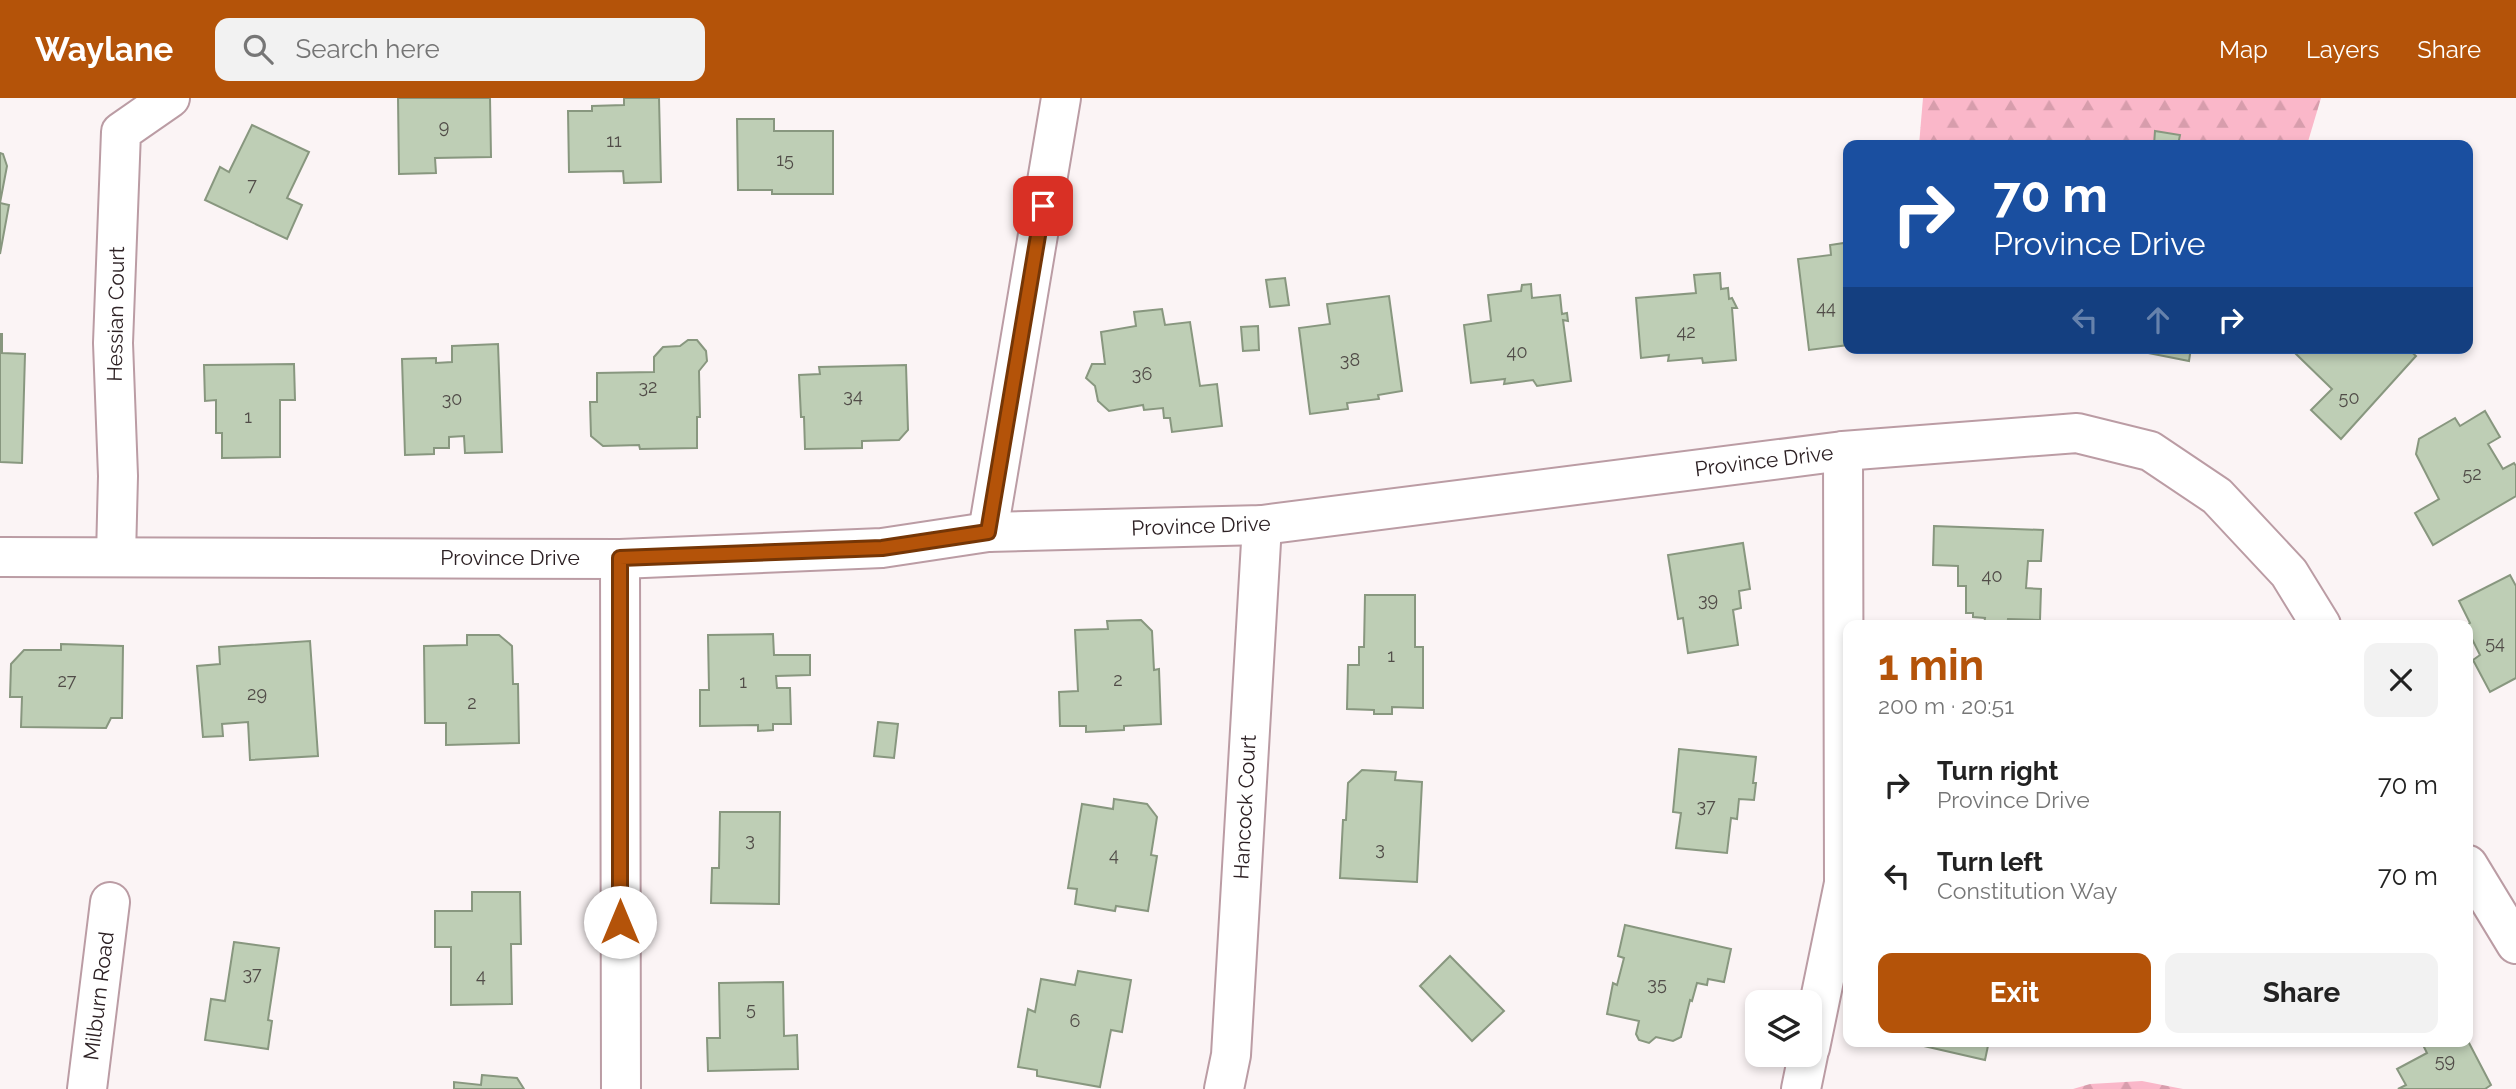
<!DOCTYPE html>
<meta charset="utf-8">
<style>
body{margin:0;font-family:Raleway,sans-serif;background:#f2f2f2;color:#222;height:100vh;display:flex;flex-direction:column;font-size:26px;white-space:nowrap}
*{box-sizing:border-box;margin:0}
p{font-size:23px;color:#767676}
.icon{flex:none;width:38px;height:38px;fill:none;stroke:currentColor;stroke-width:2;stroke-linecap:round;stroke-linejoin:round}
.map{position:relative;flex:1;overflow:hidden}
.panel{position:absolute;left:1843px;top:522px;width:630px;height:427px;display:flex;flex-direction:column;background:#fff;border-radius:14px;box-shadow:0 4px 10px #0003}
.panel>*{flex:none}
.guide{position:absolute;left:1843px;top:42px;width:630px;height:214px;border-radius:14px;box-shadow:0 4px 10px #0003;background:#1a4fa0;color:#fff;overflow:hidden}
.tools{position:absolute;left:1745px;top:892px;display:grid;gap:14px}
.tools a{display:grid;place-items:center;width:77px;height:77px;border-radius:14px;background:#fff;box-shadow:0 4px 10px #0003;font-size:35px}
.pin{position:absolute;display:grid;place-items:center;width:60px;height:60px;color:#fff;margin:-30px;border-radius:14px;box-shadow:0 4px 10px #0006}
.me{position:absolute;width:77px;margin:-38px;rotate:0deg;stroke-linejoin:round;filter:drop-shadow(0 0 5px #0008)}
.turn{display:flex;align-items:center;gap:24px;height:147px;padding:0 35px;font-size:32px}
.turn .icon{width:91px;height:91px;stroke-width:2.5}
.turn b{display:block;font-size:49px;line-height:60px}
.lanes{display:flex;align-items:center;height:66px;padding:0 35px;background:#0003;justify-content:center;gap:35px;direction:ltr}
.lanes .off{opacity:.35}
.round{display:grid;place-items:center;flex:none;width:74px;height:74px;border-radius:14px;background:#f2f2f2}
.overview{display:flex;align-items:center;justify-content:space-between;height:119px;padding:0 35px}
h1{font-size:42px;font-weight:700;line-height:52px;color:#b45309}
.cta{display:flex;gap:14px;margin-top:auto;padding:14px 35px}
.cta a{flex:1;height:80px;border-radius:14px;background:#b45309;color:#fff;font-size:28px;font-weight:700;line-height:80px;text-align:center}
.cta a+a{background:#f2f2f2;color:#222}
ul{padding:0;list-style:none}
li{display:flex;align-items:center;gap:21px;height:91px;padding:0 35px}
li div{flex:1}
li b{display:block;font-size:26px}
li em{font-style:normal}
header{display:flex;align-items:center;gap:42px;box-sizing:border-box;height:98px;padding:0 35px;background:#b45309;color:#fff}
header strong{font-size:33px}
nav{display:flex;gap:38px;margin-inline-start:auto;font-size:24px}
.search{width:490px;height:63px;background:#f2f2f2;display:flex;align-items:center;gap:18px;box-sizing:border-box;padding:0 24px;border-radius:14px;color:#767676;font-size:26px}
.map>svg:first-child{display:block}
</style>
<header>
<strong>Waylane</strong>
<div class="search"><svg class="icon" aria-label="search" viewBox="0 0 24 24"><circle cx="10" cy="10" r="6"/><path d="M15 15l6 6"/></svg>Search here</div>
<nav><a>Map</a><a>Layers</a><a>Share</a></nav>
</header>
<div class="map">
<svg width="2516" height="991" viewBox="0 0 2516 991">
<defs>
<pattern id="forest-firs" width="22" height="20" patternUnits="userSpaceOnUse" patternTransform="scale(1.75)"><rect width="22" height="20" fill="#fab7c9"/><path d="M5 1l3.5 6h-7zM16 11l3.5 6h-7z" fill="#d79dac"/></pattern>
</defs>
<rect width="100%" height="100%" fill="#fbf4f5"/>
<g fill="url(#forest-firs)">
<path d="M 1923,0 L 2321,0 L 2307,47 L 1919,47 Z"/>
<path d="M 2142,983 L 2183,991 L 2073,991 L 2090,986 Z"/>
</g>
<g fill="#beceb5" stroke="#88977f" stroke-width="2">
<path d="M 398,0 L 490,0 L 491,59 L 435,60 L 436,75 L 399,76 Z"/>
<path d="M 624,0 L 659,0 L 661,84 L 624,85 L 623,73 L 569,74 L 568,13 L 592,13 L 592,8 L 624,7 Z"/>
<path d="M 737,21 L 774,21 L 774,33 L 833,33 L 833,96 L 772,96 L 772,92 L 738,92 Z"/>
<path d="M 252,27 L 309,54 L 287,100 L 302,107 L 287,141 L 205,102 L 220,69 L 229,74 Z"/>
<path d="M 2155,33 L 2180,37 L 2178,47 L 2154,47 Z"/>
<path d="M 0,55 L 3,56 L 7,68 L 0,105 L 9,107 L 0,156 Z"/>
<path d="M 1844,145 L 1848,173 L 1848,247 L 1809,252 L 1798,161 L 1831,157 L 1830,147 Z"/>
<path d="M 1720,175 L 1721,191 L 1728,190 L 1729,201 L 1732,200 L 1737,210 L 1732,210 L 1736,262 L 1703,265 L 1702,260 L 1668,263 L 1669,257 L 1641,260 L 1636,200 L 1696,195 L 1694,177 Z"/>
<path d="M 1285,180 L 1289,207 L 1270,209 L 1266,182 Z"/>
<path d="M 1531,186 L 1532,200 L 1560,197 L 1562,216 L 1567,215 L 1568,223 L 1563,222 L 1571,283 L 1537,288 L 1533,282 L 1504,286 L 1505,281 L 1471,285 L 1464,227 L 1491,223 L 1488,197 L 1521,193 L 1522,187 Z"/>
<path d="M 1389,198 L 1402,293 L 1378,297 L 1379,301 L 1347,305 L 1348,311 L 1310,316 L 1299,230 L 1330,226 L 1327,206 Z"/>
<path d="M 1162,211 L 1165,227 L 1190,224 L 1200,288 L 1217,286 L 1222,328 L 1172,334 L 1170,320 L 1164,320 L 1163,310 L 1144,312 L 1143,307 L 1109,313 L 1098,303 L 1095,288 L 1086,280 L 1092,266 L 1105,266 L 1101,234 L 1136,228 L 1134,214 Z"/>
<path d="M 1258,228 L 1259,252 L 1243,253 L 1241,229 Z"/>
<path d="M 0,236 L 2,236 L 2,255 L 25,256 L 22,365 L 0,364 Z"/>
<path d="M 688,242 L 697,242 L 706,253 L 707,263 L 699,273 L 700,319 L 697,319 L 697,350 L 640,351 L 639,347 L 603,348 L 591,338 L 590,304 L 597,304 L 597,275 L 654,274 L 654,259 L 663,249 L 680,248 Z"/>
<path d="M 498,246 L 502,354 L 465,355 L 464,338 L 449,339 L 449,350 L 434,350 L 434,356 L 405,357 L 402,261 L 436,260 L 436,265 L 452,264 L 452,248 Z"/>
<path d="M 2123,250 L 2191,250 L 2189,263 Z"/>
<path d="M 2295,250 L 2407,250 L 2416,258 L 2341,341 L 2311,312 L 2332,291 L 2295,255 Z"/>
<path d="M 294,266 L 295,302 L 280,302 L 280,359 L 222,360 L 222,335 L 216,335 L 216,302 L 205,303 L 204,267 Z"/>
<path d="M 906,267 L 908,332 L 899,342 L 862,343 L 862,350 L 805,351 L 804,319 L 801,319 L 799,277 L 820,276 L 819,269 Z"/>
<path d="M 2485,313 L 2500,339 L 2488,346 L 2503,371 L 2514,365 L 2516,368 L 2516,398 L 2433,447 L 2415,415 L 2439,401 L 2416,356 L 2419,341 L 2455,320 L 2460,328 Z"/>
<path d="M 1934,428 L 2043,432 L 2041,463 L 2028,463 L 2026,490 L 2041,491 L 2040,522 L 2008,521 L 2007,527 L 1984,527 L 1985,520 L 1973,519 L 1973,515 L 1966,515 L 1966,488 L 1958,488 L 1958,468 L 1933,467 Z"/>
<path d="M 1743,445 L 1750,491 L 1739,493 L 1741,510 L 1733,512 L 1738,547 L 1688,555 L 1683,520 L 1678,521 L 1668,457 Z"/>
<path d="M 2510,477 L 2516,488 L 2516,580 L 2490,594 L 2473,562 L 2480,557 L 2468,533 L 2467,527 L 2470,525 L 2459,503 Z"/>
<path d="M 1365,497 L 1415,497 L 1415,549 L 1423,549 L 1423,610 L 1392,609 L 1392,616 L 1374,616 L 1374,612 L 1347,611 L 1348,567 L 1359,567 L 1359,549 L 1364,549 Z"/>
<path d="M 1141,522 L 1152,533 L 1154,572 L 1159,571 L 1161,626 L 1124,628 L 1124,632 L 1086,634 L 1086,628 L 1060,628 L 1059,594 L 1078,593 L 1075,532 L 1108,531 L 1107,523 Z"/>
<path d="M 773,536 L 774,557 L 810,557 L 810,577 L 776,578 L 777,590 L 790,590 L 791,626 L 773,626 L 773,632 L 758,633 L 758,627 L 700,628 L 700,592 L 709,592 L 708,537 Z"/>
<path d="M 467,537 L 499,537 L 512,548 L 513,586 L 518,586 L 519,645 L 446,647 L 446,625 L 425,625 L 424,548 L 467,547 Z"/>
<path d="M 310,543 L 318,658 L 250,662 L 248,624 L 222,626 L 223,638 L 203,639 L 197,568 L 220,566 L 219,549 Z"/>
<path d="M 61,546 L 123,548 L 122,620 L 111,620 L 106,630 L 21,629 L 22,599 L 10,599 L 11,566 L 24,552 L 61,552 Z"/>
<path d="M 878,624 L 898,626 L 894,660 L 874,658 Z"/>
<path d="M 1679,651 L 1756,659 L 1753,685 L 1756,685 L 1754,702 L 1739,701 L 1737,721 L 1731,720 L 1727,755 L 1676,750 L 1681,715 L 1673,714 Z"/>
<path d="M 1362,672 L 1396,674 L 1395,682 L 1422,684 L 1417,784 L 1340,780 L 1343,722 L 1346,722 L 1348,685 Z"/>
<path d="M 1114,701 L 1147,706 L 1157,719 L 1151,757 L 1157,758 L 1148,813 L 1116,808 L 1115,813 L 1075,806 L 1077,791 L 1068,790 L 1082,706 L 1113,711 Z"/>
<path d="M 720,714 L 780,714 L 779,806 L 711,805 L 712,770 L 719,770 Z"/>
<path d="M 472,794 L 520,794 L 521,846 L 511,846 L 512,906 L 451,907 L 451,849 L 435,849 L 435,813 L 472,813 Z"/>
<path d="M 1625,827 L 1731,851 L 1724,884 L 1708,881 L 1707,887 L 1697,885 L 1692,903 L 1690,902 L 1681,939 L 1673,943 L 1656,939 L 1649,945 L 1639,942 L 1636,936 L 1639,923 L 1607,916 L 1613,885 L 1617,887 L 1624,860 L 1618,858 Z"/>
<path d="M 234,844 L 279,850 L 268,922 L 272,923 L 268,951 L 205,942 L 211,901 L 225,903 Z"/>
<path d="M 1450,858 L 1504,913 L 1472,943 L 1420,888 Z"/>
<path d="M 1078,873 L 1131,882 L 1122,934 L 1111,932 L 1100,989 L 1037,978 L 1037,972 L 1018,969 L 1028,911 L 1035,914 L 1041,881 L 1075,887 Z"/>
<path d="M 783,884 L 784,938 L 797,937 L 798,971 L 708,973 L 707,940 L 720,940 L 719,885 Z"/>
<path d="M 1902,943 L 1989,943 L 1985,962 Z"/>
<path d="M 2421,943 L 2468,943 L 2491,987 L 2485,991 L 2398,991 L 2406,987 L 2397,971 L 2427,955 Z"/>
<path d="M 482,977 L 517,980 L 524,991 L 454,991 L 454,984 L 481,987 Z"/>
</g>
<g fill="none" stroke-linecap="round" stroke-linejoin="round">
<g stroke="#bb9ca4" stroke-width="42">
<g id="minor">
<path d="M 988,434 L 1061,0"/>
<path d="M 116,458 L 118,378 L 113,245 L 121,34 L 170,0"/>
<path d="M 0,459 L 620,461 L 882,450 L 988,434 L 1262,427 L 1843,353 L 2077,335 L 2150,353 L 2217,398 L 2289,475 L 2321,527"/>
<path d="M 620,461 L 621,991"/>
<path d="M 2468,767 L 2516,846"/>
<path d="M 1810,950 L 1844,785 L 1843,353"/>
<path d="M 87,991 L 110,804"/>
<path d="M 1224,991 L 1231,957 L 1262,427"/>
<path d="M 1801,991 L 1808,957"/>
</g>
</g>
<use href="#minor" stroke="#fff" stroke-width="38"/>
</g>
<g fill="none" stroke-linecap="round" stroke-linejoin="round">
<g stroke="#753606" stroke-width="18">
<path id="route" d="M 620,824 L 620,460 L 882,450 L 988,434 L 1043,108"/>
</g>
<use href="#route" stroke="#b45309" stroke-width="12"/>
</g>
<g text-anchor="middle" stroke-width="5" stroke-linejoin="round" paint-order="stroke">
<g font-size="18" fill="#514c48">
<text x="444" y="35">9</text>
<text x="614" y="49">11</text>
<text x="785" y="68">15</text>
<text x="252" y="93">7</text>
<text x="1826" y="216">44</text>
<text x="1686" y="240">42</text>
<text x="1517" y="260">40</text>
<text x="1350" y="268">38</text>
<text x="1142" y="282">36</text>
<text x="648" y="295">32</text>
<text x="853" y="304">34</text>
<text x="2349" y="306">50</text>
<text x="452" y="307">30</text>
<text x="248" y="325">1</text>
<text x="2472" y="382">52</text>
<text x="1992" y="484">40</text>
<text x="1708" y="508">39</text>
<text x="2495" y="551">54</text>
<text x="1391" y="564">1</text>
<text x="1118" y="588">2</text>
<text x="67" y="589">27</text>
<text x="743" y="590">1</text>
<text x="257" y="602">29</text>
<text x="472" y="611">2</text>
<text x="1706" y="714">37</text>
<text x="750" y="748">3</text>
<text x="1380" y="757">3</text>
<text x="1114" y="763">4</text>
<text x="252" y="882">37</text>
<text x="481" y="884">4</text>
<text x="1657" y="892">35</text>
<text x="751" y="917">5</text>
<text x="1075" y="929">6</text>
<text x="2445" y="969">59</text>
</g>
<g font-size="21" fill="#2d2124" stroke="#fff">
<text transform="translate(116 216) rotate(-89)" y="7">Hessian Court</text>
<text transform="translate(1764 363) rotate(-7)" y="7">Province Drive</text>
<text transform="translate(1201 428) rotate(-2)" y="7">Province Drive</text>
<text x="510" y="467">Province Drive</text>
<text transform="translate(1245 709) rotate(-87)" y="7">Hancock Court</text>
<text transform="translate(99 898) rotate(-83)" y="7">Milburn Road</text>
</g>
</g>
</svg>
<div class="tools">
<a><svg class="icon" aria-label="layers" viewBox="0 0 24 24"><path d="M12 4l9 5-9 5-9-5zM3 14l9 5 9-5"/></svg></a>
</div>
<div class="pin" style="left:1043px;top:108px;background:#d93025"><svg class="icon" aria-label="arrive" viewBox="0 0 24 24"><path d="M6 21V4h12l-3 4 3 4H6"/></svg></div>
<svg class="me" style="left:620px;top:824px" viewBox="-20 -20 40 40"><circle r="19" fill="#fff"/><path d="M0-13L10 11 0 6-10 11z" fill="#b45309"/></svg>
<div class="guide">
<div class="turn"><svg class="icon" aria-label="right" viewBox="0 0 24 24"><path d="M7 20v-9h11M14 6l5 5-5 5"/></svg><div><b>70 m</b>Province Drive</div></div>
<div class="lanes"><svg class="icon off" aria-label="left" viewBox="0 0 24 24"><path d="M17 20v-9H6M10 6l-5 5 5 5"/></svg><svg class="icon off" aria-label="ahead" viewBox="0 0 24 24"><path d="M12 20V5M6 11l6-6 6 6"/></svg><svg class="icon" aria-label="right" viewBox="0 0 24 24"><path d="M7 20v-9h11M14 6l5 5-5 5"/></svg></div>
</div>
<section class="panel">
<div class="overview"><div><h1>1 min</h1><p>200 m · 20:51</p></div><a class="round"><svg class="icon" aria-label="close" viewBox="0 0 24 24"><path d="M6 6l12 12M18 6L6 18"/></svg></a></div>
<ul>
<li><svg class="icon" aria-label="right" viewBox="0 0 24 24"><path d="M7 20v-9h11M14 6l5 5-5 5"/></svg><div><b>Turn right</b><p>Province Drive</p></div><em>70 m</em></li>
<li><svg class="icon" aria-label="left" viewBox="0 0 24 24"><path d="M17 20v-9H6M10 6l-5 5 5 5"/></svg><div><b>Turn left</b><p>Constitution Way</p></div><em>70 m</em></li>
</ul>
<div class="cta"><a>Exit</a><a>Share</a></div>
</section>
</div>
